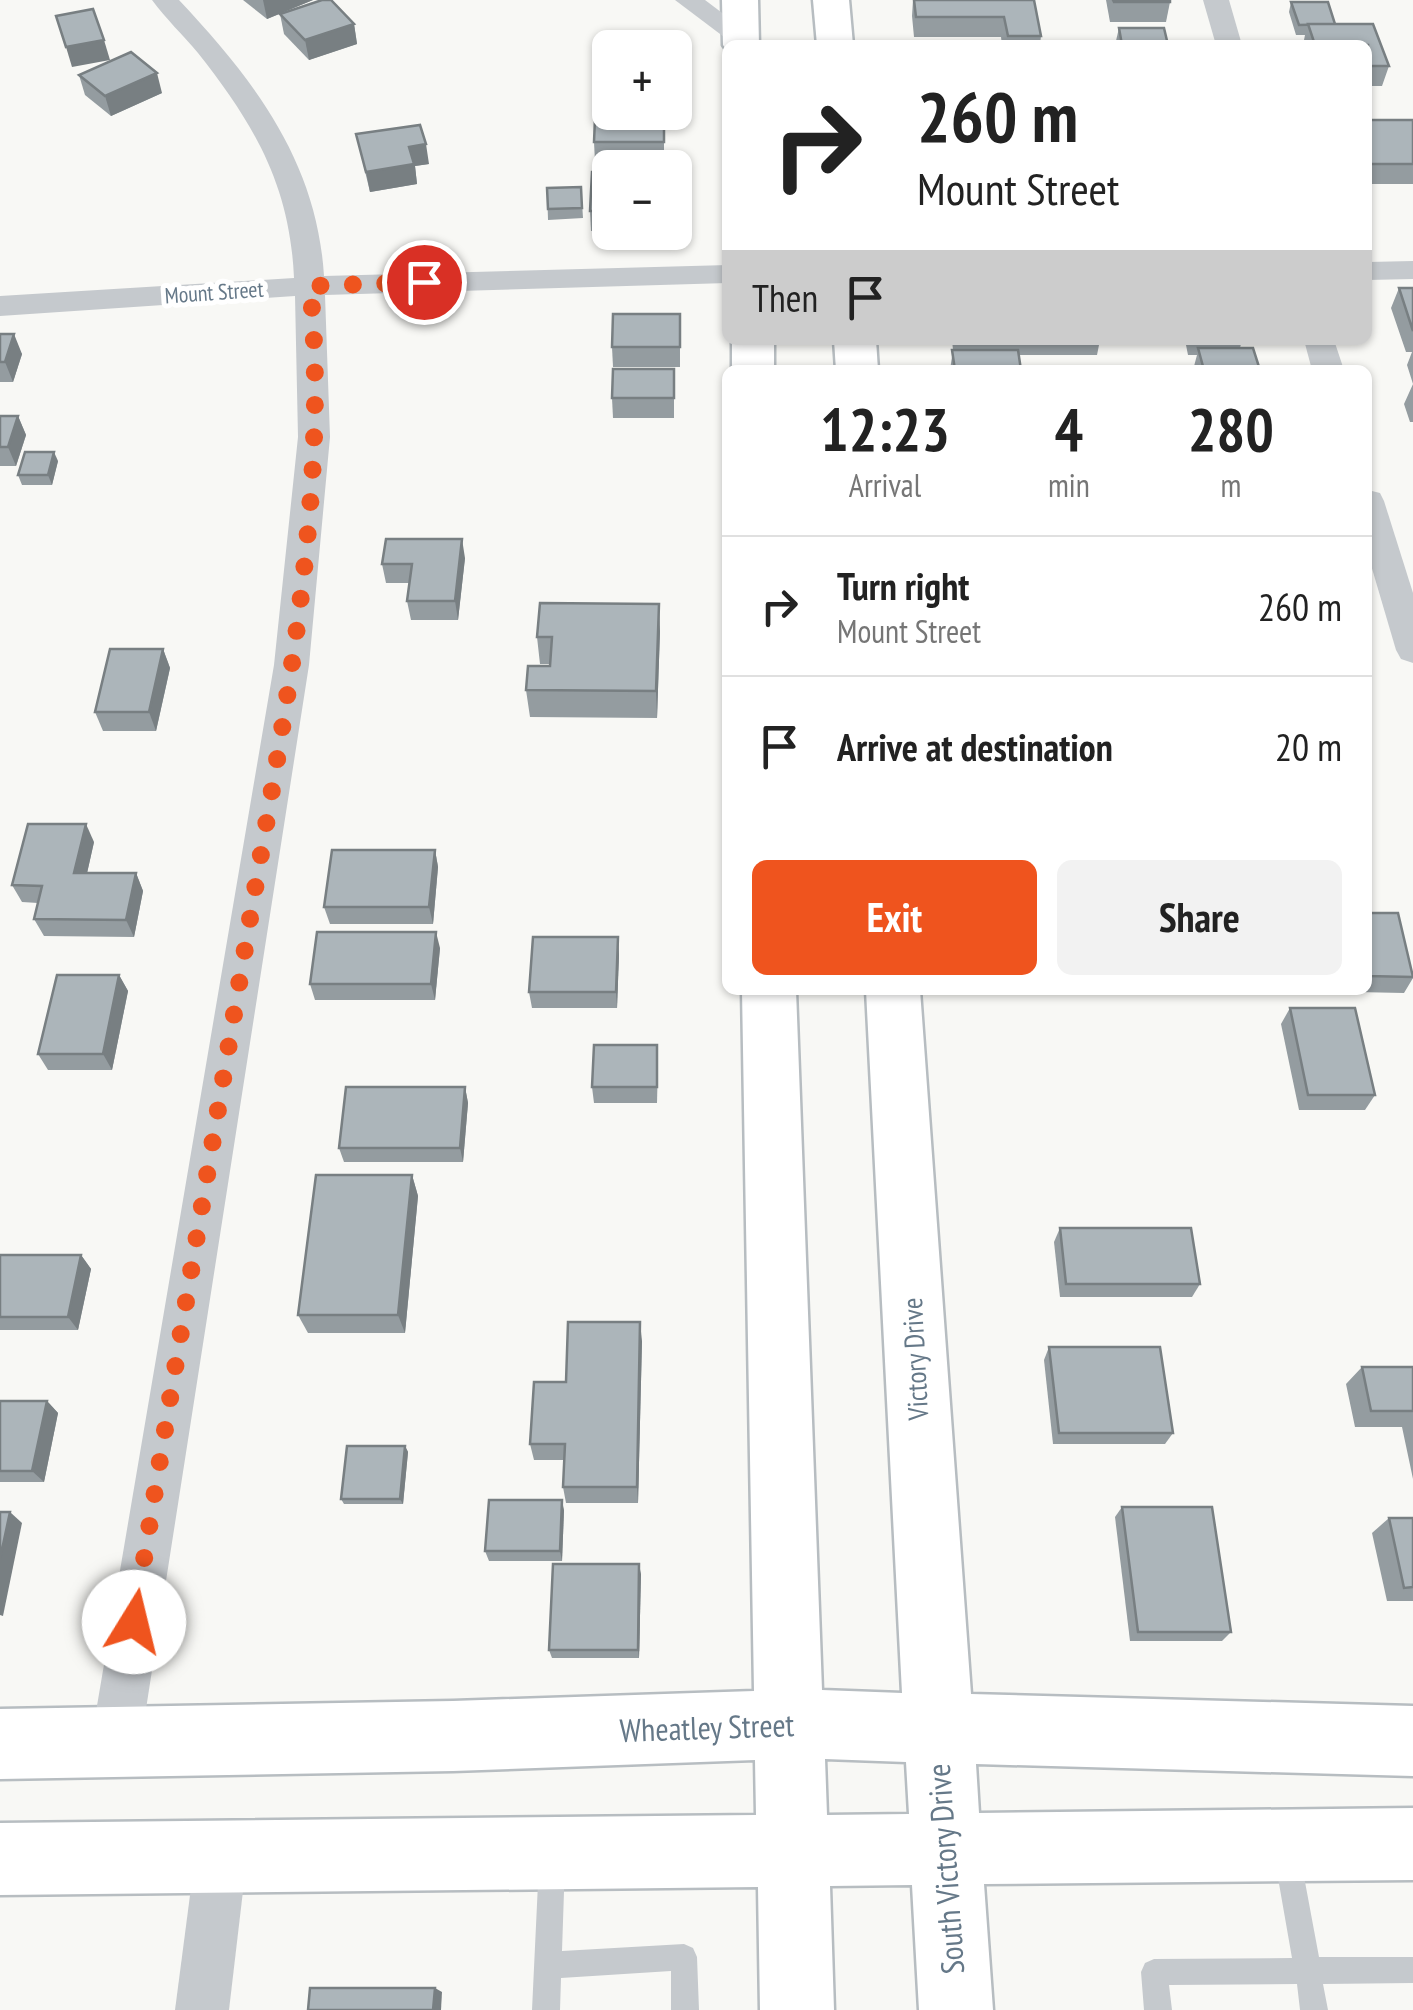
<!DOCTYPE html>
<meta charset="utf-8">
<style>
body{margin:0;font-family:"PT Sans Narrow",sans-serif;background:#f2f2f2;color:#222;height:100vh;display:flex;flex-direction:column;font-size:38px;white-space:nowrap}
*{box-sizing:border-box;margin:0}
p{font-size:32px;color:#767676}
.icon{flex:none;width:55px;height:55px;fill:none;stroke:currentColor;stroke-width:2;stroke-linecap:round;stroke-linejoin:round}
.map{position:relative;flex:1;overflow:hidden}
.drawer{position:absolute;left:722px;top:365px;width:650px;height:630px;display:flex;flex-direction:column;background:#fff;border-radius:15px;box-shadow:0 2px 8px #0004}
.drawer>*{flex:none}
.guide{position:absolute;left:722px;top:40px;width:650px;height:305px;border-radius:15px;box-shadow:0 2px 8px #0004;background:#fff;color:#222;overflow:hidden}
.tools{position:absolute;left:592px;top:30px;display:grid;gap:20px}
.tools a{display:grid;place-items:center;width:100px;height:100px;border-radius:15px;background:#fff;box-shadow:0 2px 8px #0004;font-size:50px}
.pin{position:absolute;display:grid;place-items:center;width:85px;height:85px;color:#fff;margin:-42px;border:5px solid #fff;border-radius:50%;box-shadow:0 2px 10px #0007}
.me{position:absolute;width:110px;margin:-55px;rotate:9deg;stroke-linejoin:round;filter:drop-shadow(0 0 8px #0008)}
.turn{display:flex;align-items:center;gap:35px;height:210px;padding:0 30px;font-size:45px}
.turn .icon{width:130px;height:130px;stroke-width:2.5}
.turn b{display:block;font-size:70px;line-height:85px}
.then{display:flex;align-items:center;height:95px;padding:0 30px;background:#0003;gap:20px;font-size:38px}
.eta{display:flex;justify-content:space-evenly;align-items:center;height:170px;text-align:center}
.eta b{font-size:60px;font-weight:800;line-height:70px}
.cta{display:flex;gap:20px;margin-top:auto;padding:20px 30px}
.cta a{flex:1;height:115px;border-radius:15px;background:#ef541e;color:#fff;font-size:40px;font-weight:800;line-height:115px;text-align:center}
.cta a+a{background:#f2f2f2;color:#222}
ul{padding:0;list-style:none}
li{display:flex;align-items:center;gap:30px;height:140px;padding:0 30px;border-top:2px solid #e0e0e0}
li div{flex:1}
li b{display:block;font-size:38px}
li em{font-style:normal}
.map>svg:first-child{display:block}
</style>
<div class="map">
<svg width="1413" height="2010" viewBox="0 0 1413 2010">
<rect width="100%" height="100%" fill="#f8f8f5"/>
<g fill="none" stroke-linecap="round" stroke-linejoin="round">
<g stroke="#b7bdc1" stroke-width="5">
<g id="secondary">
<path d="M 722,0 L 758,0 L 759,45 L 728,45 L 728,52 L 723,45 Z"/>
<path d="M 813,0 L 849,0 L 853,45 L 817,45 Z"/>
<rect x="732" y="340" width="42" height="30"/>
<path d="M 834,340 L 876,340 L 878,370 L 836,370 Z"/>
<path d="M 742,990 L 796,990 L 822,1690 L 902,1693 L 866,990 L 920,990 L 971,1694 L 1413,1706 L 1413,1776 L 976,1764 L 979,1813 L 1413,1808 L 1413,1880 L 984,1884 L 993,2010 L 919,2010 L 912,1885 L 830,1886 L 834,2010 L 760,2010 L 758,1887 L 0,1895 L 0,1823 L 756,1815 L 755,1760 L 453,1771 L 0,1779 L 0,1709 L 453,1701 L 754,1691 ZM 825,1759 L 906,1762 L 909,1814 L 827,1815 Z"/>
</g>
</g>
<g fill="#c5c9cd" fill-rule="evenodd">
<path d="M 1287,1842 L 1296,1846 L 1300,1855 L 1319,1957 L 1413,1957 L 1413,1983 L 1323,1984 L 1328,2010 L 1300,2010 L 1297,1984 L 1169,1985 L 1172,2010 L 1144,2010 L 1141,1972 L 1145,1963 L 1154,1959 L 1292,1958 L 1274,1855 L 1278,1846 Z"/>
<path d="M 552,1849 L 561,1853 L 565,1862 L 562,1951 L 684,1944 L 693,1948 L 697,1957 L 699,2010 L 671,2010 L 671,1971 L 561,1978 L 560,2010 L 532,2010 L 539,1862 L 543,1853 Z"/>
</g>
<g fill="#c5c9cd" fill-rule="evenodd">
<path d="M 152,0 L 179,0 C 255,81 317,162 324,276 L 728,265 L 728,283 L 325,295 L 330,437 L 309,665 L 141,1741 L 134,1759 L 116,1766 L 98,1759 L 91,1741 L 274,665 L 298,437 L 295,296 L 0,316 L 0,296 L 294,278 C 290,185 254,124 198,53 C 183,35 166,19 152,0 Z"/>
<path d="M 675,0 L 705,0 L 754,37 L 750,43 L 732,43 Z"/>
<path d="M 1203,0 L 1229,0 L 1242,45 L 1216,45 Z"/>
<path d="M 1413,261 L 1413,279 L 1368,280 L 1368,262 Z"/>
<path d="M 1304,340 L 1334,340 L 1344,370 L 1312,370 Z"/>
<path d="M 1368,490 L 1380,493 L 1384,501 L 1413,593 L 1413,663 L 1401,659 L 1396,650 L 1368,555 Z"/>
<path d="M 221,1831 L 239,1839 L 247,1857 L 229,2010 L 175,2010 L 195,1857 L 203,1839 Z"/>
</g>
<use href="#secondary" fill="#fff" fill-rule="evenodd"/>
</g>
<g fill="#949ca0">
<path d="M 243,0 L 313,0 L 267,19 Z"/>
<path d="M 913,0 L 1034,0 L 1041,36 L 1040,45 L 1002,45 L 1001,37 L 914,37 L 912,16 Z"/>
<path d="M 1106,0 L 1170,0 L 1170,2 L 1166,22 L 1110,22 Z"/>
<path d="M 1291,2 L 1328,2 L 1335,24 L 1373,24 L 1389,66 L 1382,86 L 1368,86 L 1368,45 L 1303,45 L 1305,35 L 1296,35 L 1289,12 Z"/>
<path d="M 280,14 L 354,24 L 357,44 L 309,60 L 284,34 Z"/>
<path d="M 1119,28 L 1168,45 L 1115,45 Z"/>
<path d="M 79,75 L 162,93 L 111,116 L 85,95 Z"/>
<path d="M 664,118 L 664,162 L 595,162 L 594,142 Z"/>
<rect x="1368" y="120" width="45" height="64"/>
<path d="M 356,134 L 429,164 L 415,166 L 417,184 L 370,192 Z"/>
<path d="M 610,172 L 610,231 L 591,231 L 590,211 Z"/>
<path d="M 581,187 L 583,218 L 548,220 L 547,188 Z"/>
<path d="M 1399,288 L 1413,288 L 1413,422 L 1410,422 L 1404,404 L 1413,384 L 1407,365 L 1412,352 L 1406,352 L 1391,308 Z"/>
<path d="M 680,314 L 680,367 L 613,367 L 612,347 Z"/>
<path d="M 0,334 L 22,354 L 13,382 L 0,382 Z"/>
<path d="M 952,340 L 1100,340 L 1097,355 L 1019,355 L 1021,370 L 950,370 L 953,350 Z"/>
<path d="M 1185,340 L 1242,340 L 1240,348 L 1260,370 L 1193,370 L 1197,355 L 1188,355 Z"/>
<path d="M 674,369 L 674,418 L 613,418 L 612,398 Z"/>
<path d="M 0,416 L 18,416 L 26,435 L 16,466 L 0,466 Z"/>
<path d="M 58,461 L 52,485 L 22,485 L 18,475 Z"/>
<path d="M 465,558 L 458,620 L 411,620 L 407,601 L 410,583 L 386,583 L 382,564 Z"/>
<path d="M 660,631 L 657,718 L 530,717 L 526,690 L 550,666 L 550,664 L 540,664 L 537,637 Z"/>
<path d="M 163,649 L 170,668 L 156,731 L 103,731 L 95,712 Z"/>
<path d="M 94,842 L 87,873 L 136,873 L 143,891 L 134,937 L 44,936 L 34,919 L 38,903 L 22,902 L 12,885 Z"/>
<path d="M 435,850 L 438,867 L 433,924 L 330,924 L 324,907 Z"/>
<path d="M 1368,913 L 1413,973 L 1413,978 L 1404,993 L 1356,992 L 1355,990 L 1368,990 Z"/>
<path d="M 440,948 L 435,1000 L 315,1000 L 310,984 Z"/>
<path d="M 619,954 L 617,1008 L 532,1008 L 529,992 Z"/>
<path d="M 119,975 L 128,991 L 112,1070 L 48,1070 L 38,1054 Z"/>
<path d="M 1027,990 L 1092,990 L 1091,991 L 1027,991 Z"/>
<path d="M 1290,1008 L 1375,1095 L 1365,1110 L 1299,1110 L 1281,1024 Z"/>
<path d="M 658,1061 L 657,1103 L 594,1103 L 592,1087 Z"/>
<path d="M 465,1087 L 468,1103 L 463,1162 L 344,1162 L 339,1148 Z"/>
<path d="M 412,1175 L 418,1196 L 405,1333 L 308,1333 L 298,1315 Z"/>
<path d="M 1060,1228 L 1200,1284 L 1192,1297 L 1060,1297 L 1054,1242 Z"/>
<path d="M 0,1255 L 81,1255 L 91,1269 L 78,1330 L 0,1330 Z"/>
<path d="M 642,1341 L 638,1503 L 566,1503 L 563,1487 L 564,1460 L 534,1460 L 530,1444 L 566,1382 Z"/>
<path d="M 1049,1347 L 1173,1433 L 1165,1444 L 1053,1444 L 1044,1360 Z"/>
<path d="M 1362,1367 L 1413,1367 L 1413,1479 L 1402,1427 L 1355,1427 L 1346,1384 Z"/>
<path d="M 0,1401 L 47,1401 L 58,1413 L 44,1482 L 0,1482 Z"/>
<path d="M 405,1446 L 408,1452 L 403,1504 L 344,1504 L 341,1499 Z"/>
<path d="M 1122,1507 L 1231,1632 L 1222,1641 L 1130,1641 L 1115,1517 Z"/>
<path d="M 564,1510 L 562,1561 L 489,1561 L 485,1551 Z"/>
<path d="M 1389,1518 L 1413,1518 L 1413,1601 L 1387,1601 L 1372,1533 Z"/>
<path d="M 641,1574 L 639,1658 L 552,1658 L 549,1650 Z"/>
</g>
<g fill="#787f82">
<path d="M 263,0 L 313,0 L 267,19 Z"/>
<path d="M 354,24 L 357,44 L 309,60 L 305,40 Z"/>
<path d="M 104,40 L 110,60 L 72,67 L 66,47 Z"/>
<path d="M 157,73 L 162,93 L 111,116 L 105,96 Z"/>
<path d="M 687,84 L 688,95 L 675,98 L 675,88 Z"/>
<path d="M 426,144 L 429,164 L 415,166 L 417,184 L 370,192 L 366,172 L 409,147 Z"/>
<path d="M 14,334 L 22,354 L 13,382 L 5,362 Z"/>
<path d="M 18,416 L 26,435 L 16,466 L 8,447 Z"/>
<path d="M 54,452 L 58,461 L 52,485 L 48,475 Z"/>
<path d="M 462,539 L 465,558 L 458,620 L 455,601 Z"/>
<path d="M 659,604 L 660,631 L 657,718 L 656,691 Z"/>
<path d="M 163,649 L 170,668 L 156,731 L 149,712 Z"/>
<path d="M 86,824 L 94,842 L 83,891 L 74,873 Z"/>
<path d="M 435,850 L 438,867 L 433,924 L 429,907 Z"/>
<path d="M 136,873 L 143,891 L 134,937 L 126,920 Z"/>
<path d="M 436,932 L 440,948 L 435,1000 L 431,984 Z"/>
<path d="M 618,937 L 619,954 L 617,1008 L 616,992 Z"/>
<path d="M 119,975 L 128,991 L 112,1070 L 103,1054 Z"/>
<path d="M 465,1087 L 468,1103 L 463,1162 L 460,1148 Z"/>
<path d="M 412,1175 L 418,1196 L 405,1333 L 398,1315 Z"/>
<path d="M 81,1255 L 91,1269 L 78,1330 L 68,1317 Z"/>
<path d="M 640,1322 L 642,1341 L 638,1503 L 637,1487 Z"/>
<path d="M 47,1401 L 58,1413 L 44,1482 L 32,1471 Z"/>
<path d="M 405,1446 L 408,1452 L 403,1504 L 400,1499 Z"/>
<path d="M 562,1500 L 564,1510 L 562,1561 L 560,1551 Z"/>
<path d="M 10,1512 L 22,1523 L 3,1616 L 0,1615 L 0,1559 Z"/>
<path d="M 639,1564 L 641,1574 L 639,1658 L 638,1650 Z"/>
<path d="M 435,1988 L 442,1992 L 441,2010 L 433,2010 Z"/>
</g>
<g fill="#acb5ba" stroke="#787f82" stroke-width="2.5">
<path d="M 322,0 L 331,0 L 354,24 L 305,40 L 280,14 Z"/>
<path d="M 914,0 L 1034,0 L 1041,36 L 1008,36 L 1004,17 L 916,17 Z"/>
<path d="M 1113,0 L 1170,0 L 1170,2 L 1114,2 Z"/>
<path d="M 1291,2 L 1328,2 L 1335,24 L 1299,25 Z"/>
<path d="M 93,9 L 104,40 L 66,47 L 56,16 Z"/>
<path d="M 1308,24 L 1373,24 L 1389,66 L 1368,66 L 1368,45 L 1315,45 Z"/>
<path d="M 1119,28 L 1164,28 L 1168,45 L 1122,45 Z"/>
<path d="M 131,52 L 157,73 L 105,96 L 79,75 Z"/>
<path d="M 675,71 L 676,71 L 687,84 L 675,88 Z"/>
<path d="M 595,118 L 664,118 L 664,142 L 594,142 Z"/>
<rect x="1368" y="120" width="45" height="44"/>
<path d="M 420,125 L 426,144 L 409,147 L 414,164 L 366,172 L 356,134 Z"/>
<path d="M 592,172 L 610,172 L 610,211 L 590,211 Z"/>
<path d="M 581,187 L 582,208 L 548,209 L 547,188 Z"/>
<path d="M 1399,288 L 1413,288 L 1413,331 Z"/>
<path d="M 613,314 L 680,314 L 680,347 L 612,347 Z"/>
<path d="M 0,334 L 14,334 L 5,362 L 0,362 Z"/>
<path d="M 1198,348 L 1253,348 L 1260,370 L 1204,370 Z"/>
<path d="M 952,350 L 1018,350 L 1021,370 L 955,370 Z"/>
<path d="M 613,369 L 674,369 L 674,398 L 612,398 Z"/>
<path d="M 0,416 L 18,416 L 8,447 L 0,447 Z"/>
<path d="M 25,452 L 54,452 L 48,475 L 18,475 Z"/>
<path d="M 386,539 L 462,539 L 455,601 L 407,601 L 412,564 L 382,564 Z"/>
<path d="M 540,603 L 659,604 L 656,691 L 526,690 L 528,666 L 550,666 L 552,637 L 537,637 Z"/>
<path d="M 110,649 L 163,649 L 149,712 L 95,712 Z"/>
<path d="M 28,824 L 86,824 L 74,873 L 136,873 L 126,920 L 34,919 L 42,886 L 12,885 Z"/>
<path d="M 332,850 L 435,850 L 429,907 L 324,907 Z"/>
<path d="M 1368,913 L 1398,913 L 1413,977 L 1368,976 Z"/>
<path d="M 317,932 L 436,932 L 431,984 L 310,984 Z"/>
<path d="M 533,937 L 618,937 L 616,992 L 529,992 Z"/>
<path d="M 57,975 L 119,975 L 103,1054 L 38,1054 Z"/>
<path d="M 1290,1008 L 1355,1008 L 1375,1095 L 1308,1095 Z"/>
<path d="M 594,1045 L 657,1045 L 657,1087 L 592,1087 Z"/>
<path d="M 346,1087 L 465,1087 L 460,1148 L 339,1148 Z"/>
<path d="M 316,1175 L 412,1175 L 398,1315 L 298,1315 Z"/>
<path d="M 1060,1228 L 1191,1228 L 1200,1284 L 1066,1284 Z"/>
<path d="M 0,1255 L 81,1255 L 68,1317 L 0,1317 Z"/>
<path d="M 568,1322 L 640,1322 L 637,1487 L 563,1487 L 565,1444 L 530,1444 L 534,1382 L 566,1382 Z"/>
<path d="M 1049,1347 L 1160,1347 L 1173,1433 L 1059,1433 Z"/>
<path d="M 1362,1367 L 1413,1367 L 1413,1411 L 1371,1411 Z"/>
<path d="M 0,1401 L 47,1401 L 32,1471 L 0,1471 Z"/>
<path d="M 347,1446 L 405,1446 L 400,1499 L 341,1499 Z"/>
<path d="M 489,1500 L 562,1500 L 560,1551 L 485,1551 Z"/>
<path d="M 1122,1507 L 1212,1507 L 1231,1632 L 1138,1632 Z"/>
<path d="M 0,1512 L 10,1512 L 0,1559 Z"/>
<path d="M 1389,1518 L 1413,1518 L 1413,1587 L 1404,1588 Z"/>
<path d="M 553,1564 L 639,1564 L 638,1650 L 549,1650 Z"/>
<path d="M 310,1988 L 435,1988 L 433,2010 L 308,2010 Z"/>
</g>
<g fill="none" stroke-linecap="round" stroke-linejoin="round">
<path stroke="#ef541e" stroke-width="18" stroke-dasharray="0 32.4" d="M 134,1622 C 172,1383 212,1145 252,907 C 285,711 330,483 310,286 L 424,282"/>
</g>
<g text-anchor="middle" stroke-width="10" stroke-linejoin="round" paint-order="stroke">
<g font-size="22" fill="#657888" stroke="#fff">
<text transform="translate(214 292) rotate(-4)" y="8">Mount Street</text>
</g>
<g font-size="28" fill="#657888" stroke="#fff">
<text transform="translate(915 1359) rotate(-93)" y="10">Victory Drive</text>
</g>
<g font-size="32" fill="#657888" stroke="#fff">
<text transform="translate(707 1728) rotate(-2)" y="11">Wheatley Street</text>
<text transform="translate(946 1869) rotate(-94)" y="11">South Victory Drive</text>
</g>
</g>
</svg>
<div class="tools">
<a>+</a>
<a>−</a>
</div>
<div class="pin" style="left:424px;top:282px;background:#d93025"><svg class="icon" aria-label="arrive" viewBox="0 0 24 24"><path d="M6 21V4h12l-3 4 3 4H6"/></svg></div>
<svg class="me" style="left:134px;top:1622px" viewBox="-20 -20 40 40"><circle r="19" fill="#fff"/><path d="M0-13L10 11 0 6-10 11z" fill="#ef541e"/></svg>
<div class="guide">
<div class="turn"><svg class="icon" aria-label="right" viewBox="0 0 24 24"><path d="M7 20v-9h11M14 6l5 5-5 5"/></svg><div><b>260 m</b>Mount Street</div></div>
<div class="then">Then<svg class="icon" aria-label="arrive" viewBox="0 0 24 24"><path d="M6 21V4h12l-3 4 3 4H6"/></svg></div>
</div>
<section class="drawer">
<div class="eta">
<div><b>12:23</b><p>Arrival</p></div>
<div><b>4</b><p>min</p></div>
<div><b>280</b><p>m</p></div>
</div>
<ul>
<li><svg class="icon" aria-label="right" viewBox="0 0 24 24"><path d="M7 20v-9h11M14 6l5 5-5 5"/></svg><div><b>Turn right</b><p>Mount Street</p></div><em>260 m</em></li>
<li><svg class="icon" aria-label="arrive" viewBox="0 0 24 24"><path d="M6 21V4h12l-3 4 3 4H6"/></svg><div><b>Arrive at destination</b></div><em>20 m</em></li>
</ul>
<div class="cta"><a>Exit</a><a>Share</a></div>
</section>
</div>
